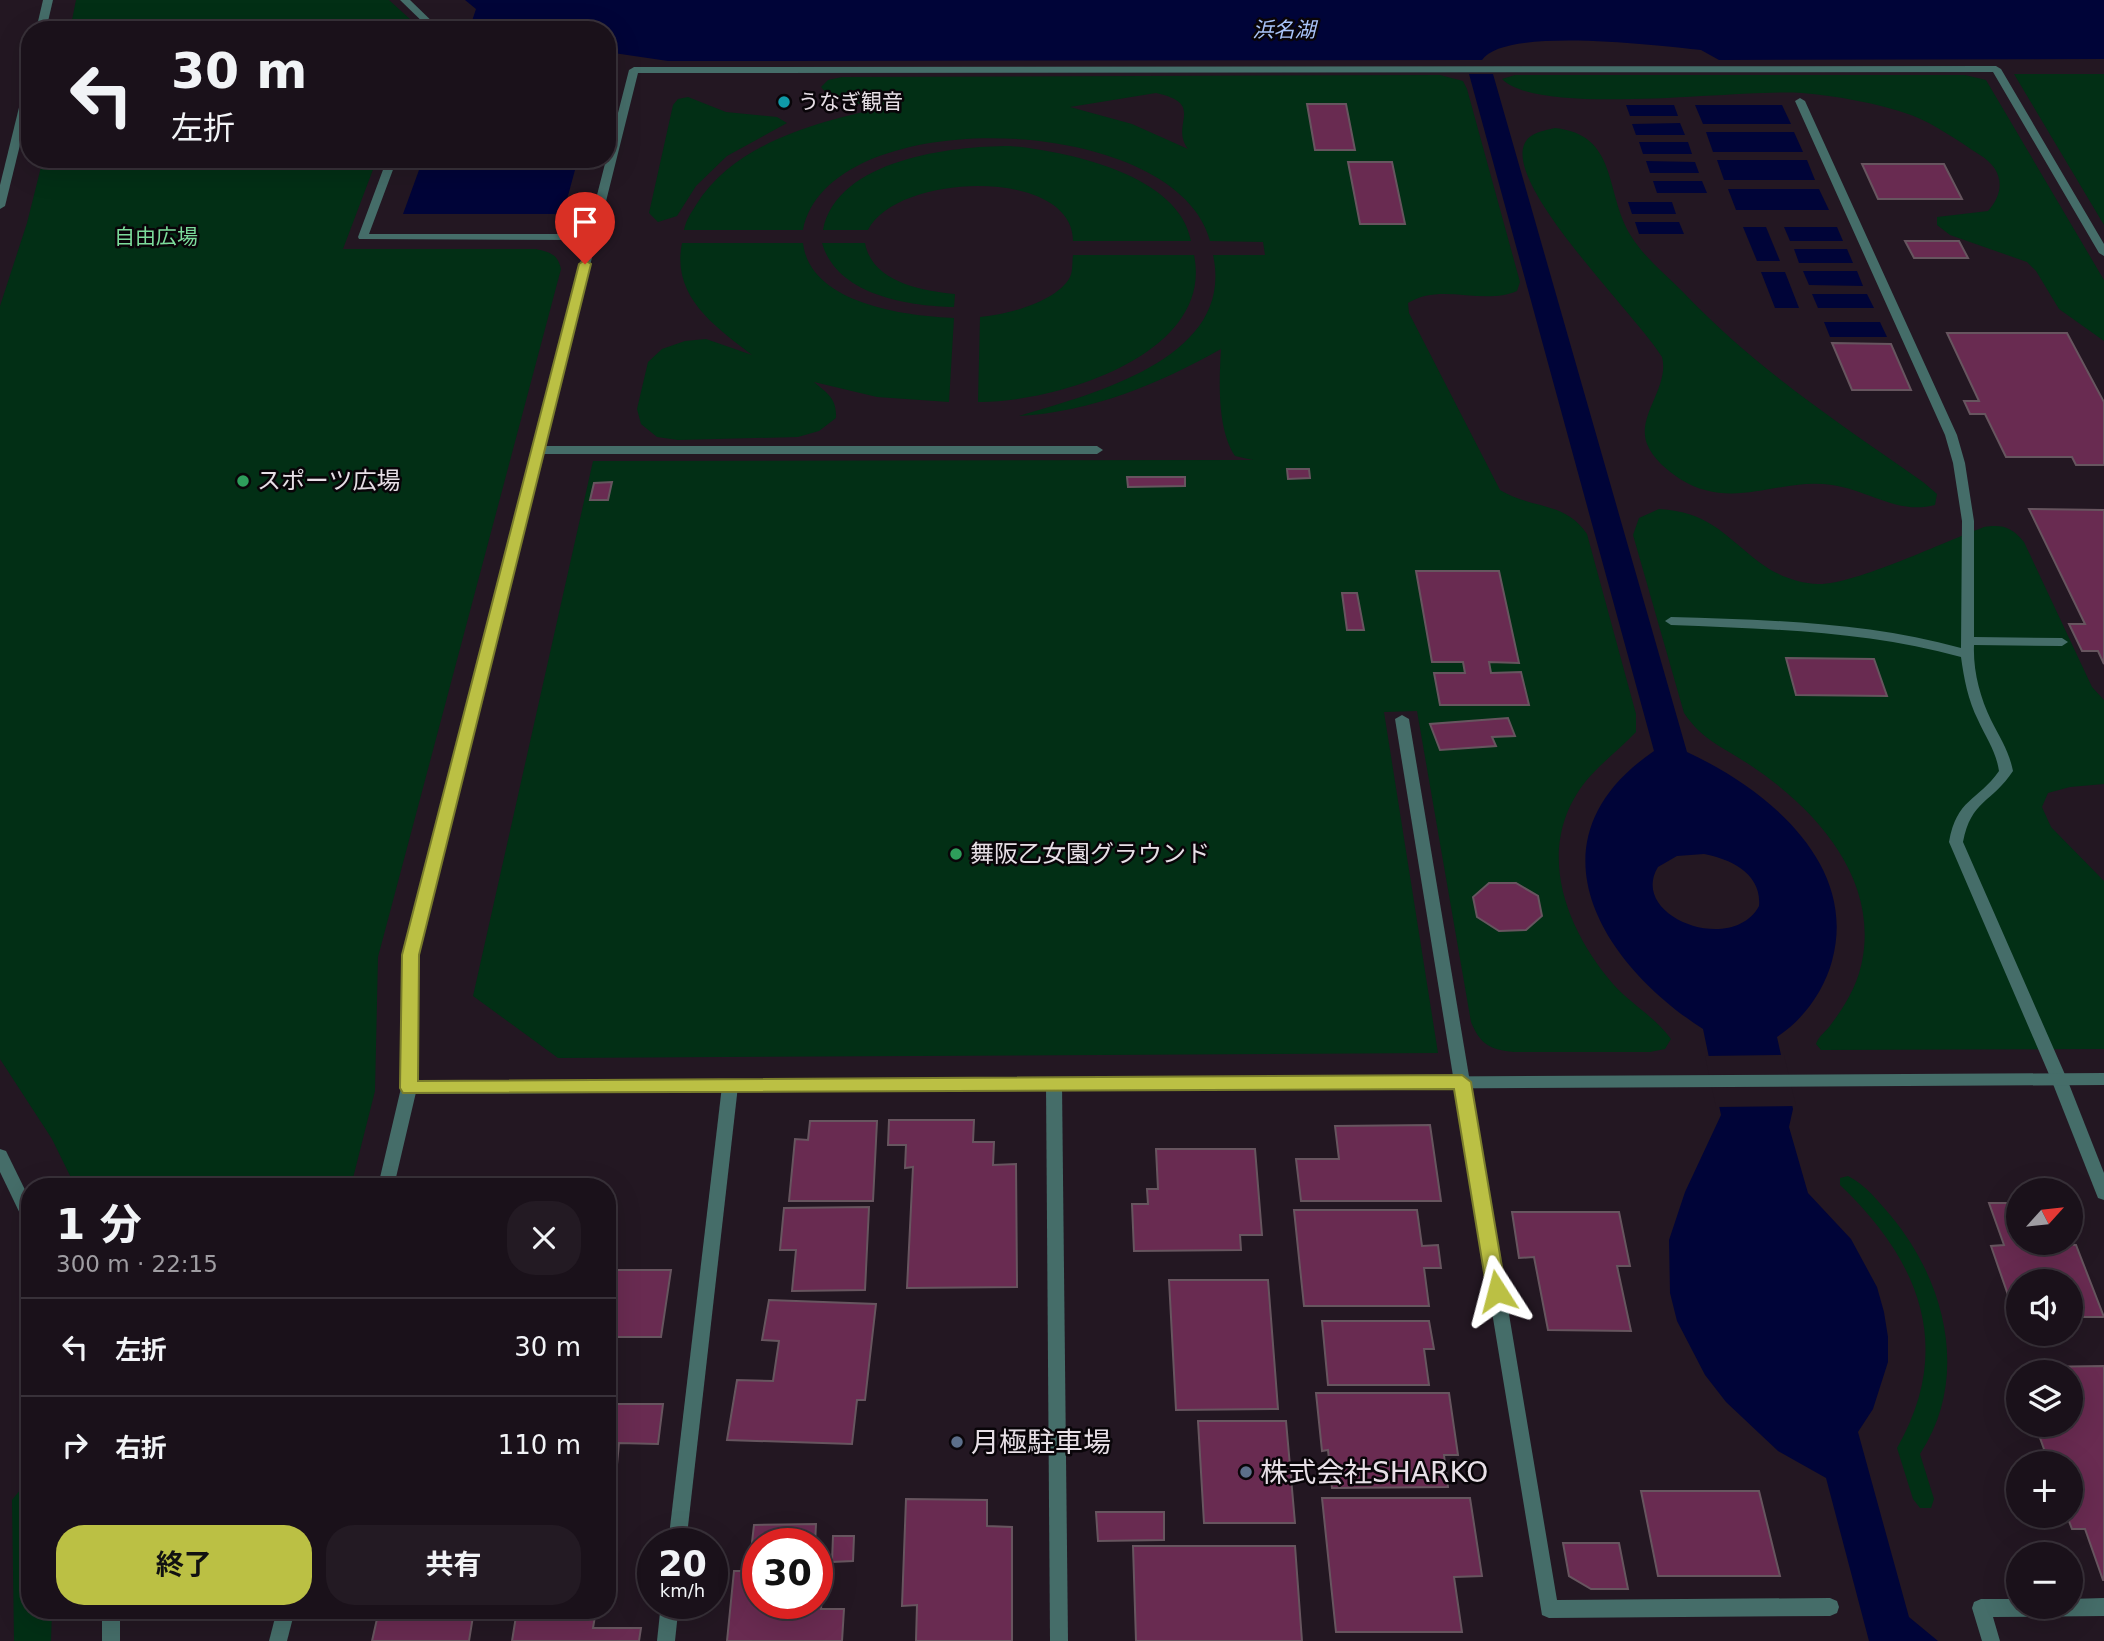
<!DOCTYPE html>
<html lang="ja">
<meta charset="utf-8">
<style>
body{margin:0;font-family:"DejaVu Sans","Noto Sans JP",sans-serif;background:#231a23;color:#f1f3f6;height:100vh;display:flex;flex-direction:column;font-size:26px;white-space:nowrap}
*{box-sizing:border-box;margin:0}
p{font-size:23px;color:#9f9da2}
.icon{flex:none;width:38px;height:38px;fill:none;stroke:currentColor;stroke-width:2;stroke-linecap:round;stroke-linejoin:round}
.map{position:relative;flex:1;overflow:hidden}
.drawer{position:absolute;left:21px;top:1178px;width:595px;height:441px;display:flex;flex-direction:column;background:#1a111a;border-radius:28px;box-shadow:0 7px 28px #0002,0 0 0 2px #383139}
.drawer>*{flex:none}
.top-card{position:absolute;left:21px;top:21px;width:595px;height:147px;border-radius:28px;box-shadow:0 7px 28px #0002,0 0 0 2px #383139;background:#1a111a;color:#f1f3f6;overflow:hidden}
.needle{width:46px;rotate:63deg}
.tools{position:absolute;left:2006px;top:1178px;display:grid;gap:14px}
.tools a{display:grid;place-items:center;width:77px;height:77px;border-radius:50%;background:#1a111a;box-shadow:0 7px 28px #0002,0 0 0 2px #383139;font-size:35px}
.speed{position:absolute;left:637px;top:1528px;display:flex;gap:14px;font-size:35px;font-weight:700;text-align:center}
.speed>*{display:grid;place-content:center;width:91px;height:91px;border-radius:50%;background:#1a111a;box-shadow:0 7px 28px #0002,0 0 0 2px #383139;line-height:1}
.speed small{font-size:18px;font-weight:400}
.speed .limit{border:10px solid #d22;background:#fff;color:#111}
.pin{position:absolute;display:grid;place-items:center;width:60px;height:60px;color:#fff;margin:-72px -30px;border-radius:50% 50% 50% 0;rotate:-45deg;box-shadow:0 0 7px #0007}
.pin .icon{rotate:45deg}
.me{position:absolute;width:77px;margin:-38px;rotate:351deg;stroke-linejoin:round;filter:drop-shadow(0 0 5px #0008)}
.turn{display:flex;align-items:center;gap:24px;height:147px;padding:0 35px;font-size:32px}
.turn .icon{width:91px;height:91px;stroke-width:2.5}
.turn b{display:block;font-size:49px;line-height:60px}
.round{display:grid;place-items:center;flex:none;width:74px;height:74px;border-radius:28px;background:#231a23}
.overview{display:flex;align-items:center;justify-content:space-between;height:119px;padding:0 35px}
h1{font-size:42px;font-weight:700;line-height:52px}
.action{display:flex;gap:14px;margin-top:auto;padding:14px 35px}
.action a{flex:1;height:80px;border-radius:28px;background:#bbc044;color:#111;font-size:28px;font-weight:700;line-height:80px;text-align:center}
.action a+a{background:#231a23;color:#f1f3f6}
ul{padding:0;list-style:none}
li{display:flex;align-items:center;gap:21px;height:98px;padding:0 35px;border-top:2px solid #383139}
li div{flex:1}
li b{display:block;font-size:26px}
li em{font-style:normal}
.map>svg:first-child{display:block}
</style>
<div class="map">
<svg width="2104" height="1641" viewBox="0 0 2104 1641">
<rect width="100%" height="100%" fill="#231722"/>
<g fill="#022f15" fill-rule="evenodd">
<path d="M 76,0 L 389,0 L 422,30 L 70,30 Z"/>
<path d="M 2014,74 L 2104,74 L 2104,225 Z"/>
<path d="M 1440,75 L 1463,81 L 1467,89 L 1520,282 L 1517,291 C 1482,306 1441,282 1408,303 L 1409,313 L 1500,490 C 1531,509 1565,501 1587,534 L 1636,714 L 1636,732 C 1620,749 1601,763 1586,781 C 1534,846 1564,927 1613,984 C 1631,1004 1655,1017 1671,1039 L 1665,1049 L 1650,1052 L 1514,1052 C 1490,1050 1480,1044 1471,1022 L 1417,711 L 1384,712 L 1438,1053 L 558,1058 L 473,996 L 593,461 L 1253,460 L 1235,456 C 1217,429 1219,381 1221,349 C 1159,384 1091,412 1019,416 C 1091,394 1236,359 1213,255 L 1265,255 L 1263,242 L 1210,241 C 1177,112 828,100 803,230 L 684,230 C 686,220 691,213 696,205 C 736,141 821,121 890,106 C 867,102 838,109 821,87 L 828,80 L 842,77 ZM 1156,93 C 1207,104 1169,124 1188,149 L 1132,124 L 1070,107 Z"/>
<path d="M 1515,75 L 1965,75 L 1986,80 L 2104,280 L 2104,341 L 2059,309 L 2036,271 L 2027,262 L 1950,235 L 1937,225 L 1937,217 L 1988,211 C 2006,191 2003,169 1980,155 C 1958,141 1935,124 1911,115 C 1878,103 1836,96 1802,93 C 1741,88 1541,118 1502,79 Z"/>
<path d="M 688,97 L 726,112 L 777,117 L 787,123 L 727,156 L 696,186 L 677,216 L 658,222 L 649,213 L 673,105 L 678,99 Z"/>
<path d="M 1555,128 C 1619,135 1604,192 1631,236 C 1644,257 1665,274 1682,291 C 1756,369 1836,421 1923,482 L 1937,494 L 1935,505 C 1898,515 1868,490 1832,485 C 1779,477 1733,512 1680,479 C 1668,471 1653,459 1647,444 C 1636,416 1670,387 1662,357 C 1637,316 1507,189 1524,145 C 1529,132 1544,131 1555,128 Z"/>
<path d="M 1010,146 C 1065,151 1179,174 1191,241 L 1073,241 C 1073,167 897,172 868,230 L 823,230 C 837,159 952,146 1010,146 Z"/>
<path d="M 43,159 L 377,159 L 343,249 L 536,249 C 549,252 558,254 561,269 L 378,957 L 375,1091 L 351,1186 L 75,1186 L 52,1139 L 0,1059 L 0,306 L 27,223 Z"/>
<path d="M 682,243 L 803,243 C 810,304 906,316 954,318 L 949,402 L 877,397 L 814,382 C 827,393 837,398 836,418 L 819,431 L 798,437 L 678,440 L 657,437 L 641,424 L 637,409 L 648,362 L 662,349 L 685,341 L 706,339 L 752,355 C 716,327 671,297 682,243 Z"/>
<path d="M 822,243 L 865,243 C 872,282 922,291 955,294 L 954,307 C 907,306 837,295 822,243 Z"/>
<path d="M 1073,255 L 1194,255 C 1215,356 1053,403 978,402 L 980,317 C 1006,315 1057,302 1070,277 C 1073,272 1072,261 1073,255 Z"/>
<path d="M 1659,509 C 1708,512 1722,533 1759,562 C 1776,575 1797,583 1818,584 C 1854,585 1946,541 1984,527 C 2002,524 2012,527 2024,542 L 2092,687 L 2104,700 L 2104,784 L 2070,787 L 2048,793 L 2042,807 L 2051,827 L 2104,881 L 2104,1049 L 1821,1050 L 1816,1044 C 1819,1035 1827,1031 1832,1023 C 1847,1003 1859,982 1863,956 C 1876,874 1813,807 1750,765 C 1723,747 1703,741 1684,713 L 1633,535 L 1639,518 Z"/>
<path d="M 1848,1176 C 1866,1185 1878,1201 1891,1216 C 1946,1282 1970,1378 1920,1454 L 1934,1499 L 1931,1508 L 1920,1508 L 1913,1499 L 1897,1448 C 1955,1347 1919,1260 1840,1185 L 1840,1178 Z"/>
<path d="M 30,1487 L 30,1610 L 52,1610 L 51,1641 L 14,1641 L 12,1500 L 21,1489 Z"/>
</g>
<g fill="#000438" fill-rule="evenodd">
<path d="M 465,0 L 2104,0 L 2104,59 L 1719,60 L 1701,50 C 1661,46 1505,26 1482,60 L 668,61 L 607,52 L 607,30 L 469,30 L 476,9 Z"/>
<path d="M 1469,74 L 1493,74 L 1687,752 C 1765,788 1859,863 1832,961 C 1824,991 1803,1020 1777,1037 L 1793,1109 L 1789,1127 L 1808,1193 L 1851,1239 L 1877,1287 L 1884,1312 L 1888,1337 L 1888,1362 L 1873,1409 L 1858,1432 L 1909,1617 L 1938,1641 L 1869,1641 L 1826,1478 L 1778,1451 L 1726,1402 L 1705,1375 L 1677,1321 L 1670,1293 L 1669,1240 L 1685,1192 L 1721,1115 L 1703,1029 C 1599,962 1525,839 1654,751 ZM 1704,854 C 1731,859 1762,874 1759,906 C 1732,956 1628,916 1658,867 L 1677,856 Z"/>
<path d="M 1626,105 L 1674,105 L 1678,116 L 1630,116 Z"/>
<path d="M 1695,105 L 1782,105 L 1791,124 L 1703,124 Z"/>
<path d="M 1680,123 L 1685,135 L 1636,135 L 1632,124 Z"/>
<path d="M 1706,132 L 1794,132 L 1803,152 L 1713,152 Z"/>
<path d="M 1639,142 L 1688,142 L 1692,154 L 1643,154 Z"/>
<path d="M 423,159 L 578,159 L 563,214 L 403,214 Z"/>
<path d="M 1717,160 L 1807,160 L 1815,180 L 1724,180 Z"/>
<path d="M 1646,161 L 1695,162 L 1699,173 L 1650,173 Z"/>
<path d="M 1653,181 L 1702,181 L 1707,193 L 1657,193 Z"/>
<path d="M 1728,189 L 1819,189 L 1829,210 L 1736,210 Z"/>
<path d="M 1628,202 L 1672,202 L 1676,214 L 1632,214 Z"/>
<path d="M 1635,222 L 1679,222 L 1684,234 L 1639,234 Z"/>
<path d="M 1743,227 L 1766,227 L 1780,261 L 1757,261 Z"/>
<path d="M 1784,227 L 1837,227 L 1843,241 L 1790,241 Z"/>
<path d="M 1794,249 L 1847,249 L 1853,263 L 1799,263 Z"/>
<path d="M 1803,271 L 1857,271 L 1863,286 L 1809,285 Z"/>
<path d="M 1761,272 L 1785,272 L 1799,308 L 1775,308 Z"/>
<path d="M 1812,294 L 1867,294 L 1874,308 L 1818,308 Z"/>
<path d="M 1824,322 L 1880,322 L 1887,337 L 1830,337 Z"/>
</g>
<path fill="#231722" d="M 1784,1055 L 1796,1106 L 1716,1107 L 1705,1056 Z"/>
<g fill="#692b51" stroke="#67555f" stroke-width="2">
<path d="M 1307,104 L 1346,104 L 1355,150 L 1315,150 Z"/>
<path d="M 1348,162 L 1392,162 L 1405,224 L 1360,224 Z"/>
<path d="M 1862,164 L 1944,164 L 1962,199 L 1878,199 Z"/>
<path d="M 1905,241 L 1959,241 L 1968,258 L 1914,258 Z"/>
<path d="M 1947,333 L 2067,333 L 2104,402 L 2104,465 L 2076,465 L 2072,457 L 2006,457 L 1985,414 L 1970,414 L 1964,401 L 1979,401 Z"/>
<path d="M 1832,343 L 1891,344 L 1911,390 L 1852,390 Z"/>
<path d="M 1287,469 L 1309,469 L 1310,478 L 1288,479 Z"/>
<path d="M 1127,477 L 1185,477 L 1185,486 L 1128,487 Z"/>
<path d="M 612,482 L 608,500 L 590,500 L 594,483 Z"/>
<path d="M 2029,509 L 2104,510 L 2104,664 L 2098,651 L 2082,651 L 2069,624 L 2085,624 Z"/>
<path d="M 1416,571 L 1499,571 L 1519,663 L 1489,662 L 1491,673 L 1521,672 L 1529,705 L 1440,705 L 1434,673 L 1465,673 L 1463,662 L 1432,662 Z"/>
<path d="M 1342,593 L 1357,593 L 1364,630 L 1347,630 Z"/>
<path d="M 1786,658 L 1874,659 L 1887,696 L 1796,695 Z"/>
<path d="M 1508,718 L 1515,736 L 1492,737 L 1496,746 L 1440,750 L 1430,724 Z"/>
<path d="M 1489,883 L 1516,883 L 1538,896 L 1542,916 L 1526,930 L 1499,931 L 1477,917 L 1473,897 Z"/>
<path d="M 889,1120 L 974,1120 L 973,1142 L 994,1142 L 993,1165 L 1016,1164 L 1017,1287 L 907,1288 L 913,1167 L 905,1168 L 906,1145 L 888,1145 Z"/>
<path d="M 810,1121 L 877,1121 L 873,1201 L 789,1201 L 795,1139 L 808,1140 Z"/>
<path d="M 1430,1125 L 1441,1201 L 1301,1201 L 1296,1159 L 1339,1159 L 1335,1126 Z"/>
<path d="M 1156,1149 L 1255,1149 L 1262,1235 L 1240,1235 L 1241,1250 L 1134,1251 L 1132,1204 L 1148,1204 L 1147,1189 L 1158,1189 Z"/>
<path d="M 1989,1203 L 2018,1203 L 2018,1242 L 2076,1245 L 2104,1317 L 2070,1317 L 2070,1281 L 2018,1281 L 2016,1318 L 1991,1246 L 2004,1245 Z"/>
<path d="M 869,1207 L 865,1290 L 792,1291 L 796,1250 L 780,1250 L 784,1208 Z"/>
<path d="M 1294,1210 L 1417,1210 L 1422,1246 L 1438,1245 L 1441,1268 L 1424,1268 L 1429,1306 L 1304,1306 Z"/>
<path d="M 1512,1212 L 1619,1212 L 1630,1266 L 1617,1266 L 1631,1331 L 1548,1330 L 1534,1257 L 1519,1258 Z"/>
<path d="M 607,1270 L 671,1270 L 661,1337 L 607,1337 Z"/>
<path d="M 1169,1280 L 1268,1280 L 1278,1409 L 1176,1410 Z"/>
<path d="M 769,1300 L 876,1304 L 865,1400 L 857,1400 L 852,1444 L 727,1440 L 737,1380 L 773,1381 L 779,1341 L 762,1340 Z"/>
<path d="M 1322,1321 L 1429,1321 L 1434,1349 L 1424,1349 L 1429,1385 L 1328,1385 Z"/>
<path d="M 2104,1366 L 2104,1580 L 2103,1580 L 2085,1529 L 2072,1529 L 2067,1516 L 2070,1516 L 2070,1463 L 2049,1463 L 2035,1424 L 2070,1424 L 2070,1372 L 2031,1372 L 2029,1367 Z"/>
<path d="M 1316,1393 L 1449,1393 L 1458,1455 L 1444,1455 L 1448,1487 L 1332,1488 L 1328,1450 L 1322,1451 Z"/>
<path d="M 607,1404 L 663,1404 L 658,1444 L 619,1443 L 615,1486 L 607,1486 Z"/>
<path d="M 1198,1421 L 1286,1421 L 1295,1523 L 1204,1523 Z"/>
<path d="M 1641,1491 L 1759,1491 L 1780,1576 L 1658,1576 Z"/>
<path d="M 1322,1498 L 1470,1498 L 1482,1576 L 1454,1577 L 1462,1632 L 1336,1632 Z"/>
<path d="M 906,1499 L 987,1500 L 987,1526 L 1012,1527 L 1012,1641 L 916,1641 L 917,1605 L 902,1606 Z"/>
<path d="M 1096,1512 L 1164,1512 L 1164,1540 L 1098,1541 Z"/>
<path d="M 816,1524 L 815,1544 L 758,1544 L 758,1551 L 751,1551 L 754,1525 Z"/>
<path d="M 833,1536 L 854,1536 L 853,1561 L 832,1562 Z"/>
<path d="M 1563,1543 L 1619,1543 L 1628,1589 L 1591,1589 L 1569,1576 Z"/>
<path d="M 1133,1546 L 1295,1546 L 1302,1641 L 1136,1641 Z"/>
<path d="M 817,1570 L 824,1570 L 821,1609 L 844,1609 L 842,1641 L 727,1641 L 734,1571 L 758,1571 L 758,1603 L 817,1603 Z"/>
<path d="M 379,1610 L 474,1610 L 469,1641 L 372,1641 Z"/>
<path d="M 517,1610 L 596,1610 L 593,1628 L 641,1628 L 639,1641 L 512,1641 Z"/>
</g>
<g fill="none" stroke-linecap="round" stroke-linejoin="round">
<g fill="#456d69" fill-rule="evenodd">
<path d="M 1800,98 L 1805,101 L 1957,435 L 1965,463 L 1974,521 L 1974,637 L 2062,638 L 2068,642 L 2062,646 L 1974,645 C 1973,671 1980,697 1991,720 C 2000,738 2009,751 2013,771 C 1992,803 1971,800 1963,842 L 2067,1079 L 2064,1083 L 2059,1085 L 2054,1083 L 2051,1079 L 1949,842 C 1957,798 1977,802 1999,771 C 1996,751 1986,738 1978,720 C 1968,700 1964,679 1961,657 C 1866,631 1769,629 1671,625 L 1665,621 L 1671,617 C 1769,620 1866,622 1961,648 L 1962,521 L 1953,463 L 1945,435 L 1795,101 Z"/>
<path d="M 1402,715 L 1409,719 L 1470,1082 L 1467,1086 L 1462,1088 L 1457,1086 L 1454,1082 L 1395,719 Z"/>
</g>
<g fill="#456d69" fill-rule="evenodd">
<path d="M 400,0 L 410,0 L 441,30 L 431,30 Z"/>
<path d="M 1996,66 L 2001,69 L 2104,244 L 2104,256 L 2099,253 L 1993,72 L 638,73 L 545,446 L 1097,446 L 1103,450 L 1097,454 L 543,454 L 417,955 L 417,1088 L 394,1186 L 378,1186 L 401,1088 L 403,955 L 586,240 L 359,239 L 358,237 L 387,159 L 397,159 L 369,234 L 587,234 L 629,70 L 634,67 Z"/>
<path d="M 2059,1073 L 2064,1075 L 2067,1079 L 2104,1173 L 2104,1200 L 2098,1198 L 2096,1193 L 2051,1079 L 2054,1075 Z"/>
<path d="M 1462,1076 L 1467,1078 L 1470,1082 L 1557,1600 L 1830,1598 L 1837,1601 L 1839,1607 L 1837,1613 L 1830,1616 L 1549,1618 L 1542,1615 L 1454,1082 L 1457,1078 Z"/>
<path d="M 1054,1078 L 1060,1080 L 1062,1084 L 1068,1641 L 1050,1641 L 1046,1084 L 1048,1080 Z"/>
<path d="M 730,1080 L 736,1082 L 738,1086 L 686,1544 L 668,1544 L 722,1086 L 724,1082 Z"/>
<path d="M 2104,1598 L 2104,1616 L 1993,1617 L 2000,1641 L 1982,1641 L 1972,1608 L 1974,1602 L 1981,1599 L 2018,1599 L 2018,1606 L 2070,1606 L 2070,1599 Z"/>
<path d="M 661,1603 L 679,1603 L 675,1641 L 657,1641 Z"/>
<path d="M 277,1610 L 295,1610 L 287,1641 L 269,1641 Z"/>
</g>
<g fill="#456d69" fill-rule="evenodd">
<path d="M 43,0 L 53,0 L 46,30 L 36,30 Z"/>
<path d="M 30,80 L 30,104 L 5,206 L 0,209 L 0,185 L 25,83 Z"/>
<path d="M 2104,1073 L 2104,1085 L 409,1094 L 403,1092 L 401,1088 L 403,1084 L 409,1082 Z"/>
<path d="M 0,1149 L 6,1151 L 30,1200 L 30,1224 L 24,1222 L 0,1172 Z"/>
<rect x="102" y="1610" width="18" height="31"/>
</g>
</g>
<path fill="#bbc044" stroke="#7a7d2c" stroke-width="2" d="M 585,260 L 591,264 L 419,955 L 418,1081 L 1462,1075 L 1471,1082 L 1506,1291 L 1503,1297 L 1490,1297 L 1487,1291 L 1454,1089 L 403,1093 L 400,1088 L 402,955 L 579,264 Z"/>
<circle fill="#0f9aa8" stroke="#090509" stroke-width="2.5" cx="784" cy="102" r="7"/>
<g fill="#2e9e5b" stroke="#090509" stroke-width="2.5">
<circle cx="243" cy="481" r="7"/>
<circle cx="956" cy="854" r="7"/>
</g>
<g fill="#5c6f8a" stroke="#090509" stroke-width="2.5">
<circle cx="957" cy="1442" r="7"/>
<circle cx="1246" cy="1472" r="7"/>
</g>
<g text-anchor="middle" stroke-width="5" stroke-linejoin="round" paint-order="stroke">
<g font-size="21" font-style="italic" fill="#aac5f9" stroke="#090509">
<text x="1284" y="37">浜名湖</text>
</g>
<g font-size="21" fill="#e7dfe6" stroke="#090509" text-anchor="start">
<text x="798" y="109">うなぎ観音</text>
</g>
<g font-size="21" fill="#7cdc9b" stroke="#090509">
<text x="156" y="244">自由広場</text>
</g>
<g font-size="24" fill="#e7dfe6" stroke="#090509" text-anchor="start">
<text x="257" y="489">スポーツ広場</text>
<text x="970" y="862">舞阪乙女園グラウンド</text>
</g>
<g font-size="28" fill="#e7dfe6" stroke="#090509" text-anchor="start">
<text x="971" y="1452">月極駐車場</text>
<text x="1260" y="1482">株式会社SHARKO</text>
</g>
</g>
</svg>
<div class="tools">
<a><svg class="needle" viewBox="-14 -14 28 28"><path d="M0-13l5 13h-10z" fill="#e53935"/><path d="M0 13l5-13h-10z" fill="#9f9da2"/></svg></a>
<a><svg class="icon" aria-label="sound" viewBox="0 0 24 24"><path d="M4 9h4l5-4v14l-5-4H4zM17 9q2 3 0 6"/></svg></a>
<a><svg class="icon" aria-label="layers" viewBox="0 0 24 24"><path d="M12 4l9 5-9 5-9-5zM3 14l9 5 9-5"/></svg></a>
<a>+</a>
<a>−</a>
</div>
<div class="speed"><div>20<small>km/h</small></div><div class="limit">30</div></div>
<div class="pin" style="left:585px;top:264px;background:#d93025"><svg class="icon" aria-label="arrive" viewBox="0 0 24 24"><path d="M6 21V4h12l-3 4 3 4H6"/></svg></div>
<svg class="me" style="left:1497px;top:1291px" viewBox="-20 -20 40 40"><path d="M0-17L14 15 0 8-14 15z" fill="#bbc044" stroke="#fff" stroke-width="4"/></svg>
<div class="top-card">
<div class="turn"><svg class="icon" aria-label="left" viewBox="0 0 24 24"><path d="M17 20v-9H6M10 6l-5 5 5 5"/></svg><div><b>30 m</b>左折</div></div>
</div>
<section class="drawer">
<div class="overview"><div><h1>1 分</h1><p>300 m · 22:15</p></div><a class="round"><svg class="icon" aria-label="close" viewBox="0 0 24 24"><path d="M6 6l12 12M18 6L6 18"/></svg></a></div>
<ul>
<li><svg class="icon" aria-label="left" viewBox="0 0 24 24"><path d="M17 20v-9H6M10 6l-5 5 5 5"/></svg><div><b>左折</b></div><em>30 m</em></li>
<li><svg class="icon" aria-label="right" viewBox="0 0 24 24"><path d="M7 20v-9h11M14 6l5 5-5 5"/></svg><div><b>右折</b></div><em>110 m</em></li>
</ul>
<div class="action"><a>終了</a><a>共有</a></div>
</section>
</div>
